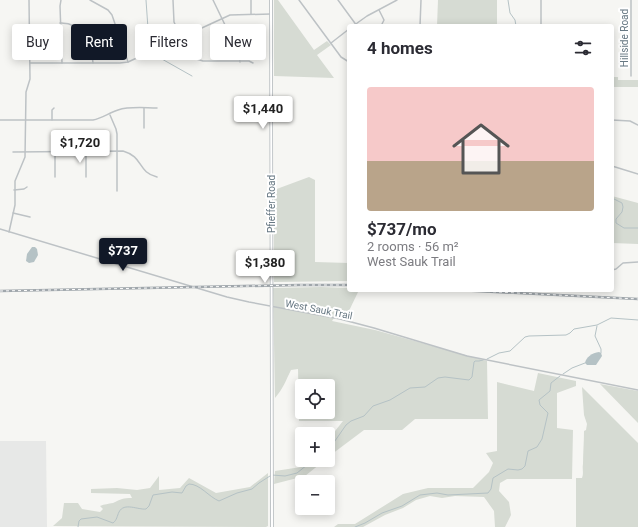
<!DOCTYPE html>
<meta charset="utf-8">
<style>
:root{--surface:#fff;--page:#f7f7f7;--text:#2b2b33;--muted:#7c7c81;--line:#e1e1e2;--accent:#111827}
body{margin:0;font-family:Roboto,sans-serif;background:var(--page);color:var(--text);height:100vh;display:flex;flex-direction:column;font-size:15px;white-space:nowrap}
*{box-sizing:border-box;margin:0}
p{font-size:13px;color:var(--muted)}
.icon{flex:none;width:22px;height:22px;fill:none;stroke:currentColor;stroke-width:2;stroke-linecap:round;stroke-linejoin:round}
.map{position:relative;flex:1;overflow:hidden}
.panel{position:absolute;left:347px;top:24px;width:267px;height:268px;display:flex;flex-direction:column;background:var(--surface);border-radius:4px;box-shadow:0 2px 10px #0003}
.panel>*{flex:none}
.hud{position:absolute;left:12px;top:24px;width:275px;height:36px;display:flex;gap:8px}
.tools{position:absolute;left:295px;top:379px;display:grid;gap:8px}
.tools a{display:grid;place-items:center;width:40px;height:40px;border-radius:4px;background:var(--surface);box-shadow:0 2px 10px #0003;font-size:20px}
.price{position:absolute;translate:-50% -34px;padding:0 9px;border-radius:4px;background:#fff;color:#222;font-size:13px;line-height:26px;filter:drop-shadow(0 1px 2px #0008)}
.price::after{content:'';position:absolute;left:50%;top:24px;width:12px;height:9px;margin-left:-6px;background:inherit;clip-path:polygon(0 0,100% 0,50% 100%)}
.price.current{background:var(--accent);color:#fff}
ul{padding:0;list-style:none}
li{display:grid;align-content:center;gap:8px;height:212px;padding:0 20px}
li+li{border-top:1px solid var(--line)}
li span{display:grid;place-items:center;height:124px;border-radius:4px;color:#555}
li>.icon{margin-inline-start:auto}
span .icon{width:72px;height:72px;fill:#fffc;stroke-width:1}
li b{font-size:17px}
h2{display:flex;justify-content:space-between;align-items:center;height:48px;padding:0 20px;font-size:17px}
.tag{padding:0 14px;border-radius:4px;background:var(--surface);box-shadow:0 2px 10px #0003;font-size:14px;line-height:36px}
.tag.current{background:var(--accent);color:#fff}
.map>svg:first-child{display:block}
.built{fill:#e7e8e7}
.green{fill:#d6dbd3;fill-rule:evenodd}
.water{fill:#b5c2c5}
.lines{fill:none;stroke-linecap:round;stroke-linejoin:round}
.stream{stroke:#b5c2c5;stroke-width:1}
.secondary-casing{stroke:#b0b6ba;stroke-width:3.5}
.street{stroke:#bdc2c5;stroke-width:1.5}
.secondary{stroke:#fff;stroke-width:2}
.rail-casing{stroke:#9fa6ab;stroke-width:2.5}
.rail{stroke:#fff;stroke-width:1;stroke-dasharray:3;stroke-linecap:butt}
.labels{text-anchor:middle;stroke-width:4;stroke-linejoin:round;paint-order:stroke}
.street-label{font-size:10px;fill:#677883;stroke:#fff}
</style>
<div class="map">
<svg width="638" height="527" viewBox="0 0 638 527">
<rect width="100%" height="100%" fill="#f6f6f3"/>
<path class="built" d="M0 441H46L47 527H0Z"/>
<g class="green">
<path d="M274 0H278L314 50 327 41 331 45 317 55 334 78 274 76Z"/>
<path d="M438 0H497V26H437Z"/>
<path d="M612 77H618V80H638V87H612Z"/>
<path d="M309 177 315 180V262L349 263V281L274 282V190Z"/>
<path d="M612 196 638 203V244L612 243Z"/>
<path d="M321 287 349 288V290H359L347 315H336L332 321 375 330 487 361 488 419H415L402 430H364L328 457V440L343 421H299L298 369 291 370C286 380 283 389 275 398L273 288ZM302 386H328V412H302Z"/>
<path d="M538 373 576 381V386L557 393V428L573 430 572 479H507L500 483 499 491 509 502 511 515 505 527H495L494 511 484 497 455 496 442 498 430 496 416 500 403 508 385 515 363 527H334L338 524H355L403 494 428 488H473L489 472 493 463 486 453 497 451V382L534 391Z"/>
<path d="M600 384 638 391V423Z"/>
<path d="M582 387 638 443V527H576V478H582C584 473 582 469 583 464 583 453 584 442 584 431L586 430 587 424 584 415Z"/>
<path d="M308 460H325L305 476 274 484 275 471 301 467Z"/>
<path d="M268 473V526L266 527 53 526 62 518 64 503H78L82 509 100 512 103 509 100 506C105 504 108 504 113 503 121 499 123 498 132 498L130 494 91 493V489L117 488 137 490 150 488 159 476V490L180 488 189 478 216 493 250 487Z"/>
</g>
<g class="water">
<path d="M32 247H35L37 249 38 255 34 262 29 263 26 261 27 254Z"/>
<path d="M599 352 601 353 602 356 596 365H587L585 363C586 357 592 353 599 352Z"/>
</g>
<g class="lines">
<g class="stream">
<path d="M146 0 149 43 150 48"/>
<path d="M508 0 510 13 515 20 516 26"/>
<path d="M153 54 192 76"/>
<path d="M612 198 622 203 623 207 622 212 616 219V223L624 228H638"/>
<path d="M597 326 595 336 601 349V353"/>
<path d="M487 359 499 353 510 351 525 337 529 336 566 335 570 333 574 329 597 325 611 318 638 320"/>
<path d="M563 374 572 368 585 363"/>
<path d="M328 451 346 425 351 421 364 416 373 406 390 400 410 388 425 387 438 378 445 377 469 380 472 377 474 362 475 361H479L483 360"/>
<path d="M272 475 285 476 297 473 307 465 318 460"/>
<path d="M78 527 79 521 81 519 97 517 113 523C117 520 117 516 119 512 124 502 138 510 146 509L149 506 153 495 172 492 182 493 186 486 189 484C200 484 209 497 219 501L237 493 252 489 259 483 270 476"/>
<path d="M355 527 365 523 382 513 402 506 420 495 437 493 448 495 488 493 491 489 493 478 508 469 518 470 522 469 525 466 528 451 537 447 542 439 548 413 540 405 539 400 550 391 551 383 560 376"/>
</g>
<defs>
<path id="secondary" d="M271 0 272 527"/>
</defs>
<use href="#secondary" class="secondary-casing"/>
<g class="street">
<path d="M61 0 60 6 62 63"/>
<path d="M90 0 108 10 112 15 128 62"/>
<path d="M173 0 174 22 189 54 193 58 203 61H249L253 63"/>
<path d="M213 0 239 54 240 62"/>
<path d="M251 0V14"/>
<path d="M299 0 341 57 349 62"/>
<path d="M338 0 357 26"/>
<path d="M541 0V26"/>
<path d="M379 10 384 20 381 26"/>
<path d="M60 23C82 22 92 44 93 63"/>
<path d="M353 26 367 16 397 0"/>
<path d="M420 26 421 0"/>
<path d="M233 42 242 38H253"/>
<path d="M331 43 349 29"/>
<path d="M30 63H120L128 62 230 15 271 14"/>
<path d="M631 76V0"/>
<path d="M144 108V128"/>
<path d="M110 115 116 129 117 134V191"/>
<path d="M0 120H93C102 118 109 113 118 110 130 106 145 108 157 108"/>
<path d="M52 120V110L54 108"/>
<path d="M612 120 630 121 638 125"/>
<path d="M55 151V177"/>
<path d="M13 152 123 151C144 157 137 172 157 177"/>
<path d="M86 152V177"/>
<path d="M612 166 638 174"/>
<path d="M14 190 24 189 27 187"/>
<path d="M13 213 30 217"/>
<path d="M0 229 227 297 249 302 340 319 374 328 467 356 638 390"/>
<path d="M9 232 15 205V181L25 157 26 92 30 79 29 0"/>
<path d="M612 270 616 269 623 263 638 262"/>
</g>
<use href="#secondary" class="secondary"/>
<defs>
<g id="rail">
<path d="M457 290 638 299"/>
<path d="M0 291 299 285H349"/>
</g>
</defs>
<use href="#rail" class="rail-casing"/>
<use href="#rail" class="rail"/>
</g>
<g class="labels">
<g class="street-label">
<text transform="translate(624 38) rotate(-90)" y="4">Hillside Road</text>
<text transform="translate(271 204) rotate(-90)" y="4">Pfieffer Road</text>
<text transform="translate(319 309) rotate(11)" y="4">West Sauk Trail</text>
</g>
</g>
</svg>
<div class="tools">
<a><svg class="icon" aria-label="locate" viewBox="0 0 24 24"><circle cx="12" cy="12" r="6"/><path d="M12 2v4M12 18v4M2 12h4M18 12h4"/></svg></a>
<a>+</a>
<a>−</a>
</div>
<b class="price" style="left:263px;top:130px">$1,440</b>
<b class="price" style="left:80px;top:164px">$1,720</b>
<b class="price current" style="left:123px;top:272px">$737</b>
<b class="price" style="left:265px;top:284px">$1,380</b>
<div class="hud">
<a class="tag">Buy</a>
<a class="tag current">Rent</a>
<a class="tag">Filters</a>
<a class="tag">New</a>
</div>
<section class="panel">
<h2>4 homes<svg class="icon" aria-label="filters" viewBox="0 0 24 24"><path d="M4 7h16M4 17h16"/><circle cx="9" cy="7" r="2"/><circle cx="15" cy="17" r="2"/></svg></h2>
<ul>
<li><span style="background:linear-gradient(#f6c9c9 60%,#b9a48a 0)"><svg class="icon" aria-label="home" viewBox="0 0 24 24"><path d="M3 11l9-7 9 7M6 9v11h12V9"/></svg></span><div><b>$737/mo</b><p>2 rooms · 56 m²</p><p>West Sauk Trail</p></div></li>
</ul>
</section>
</div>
